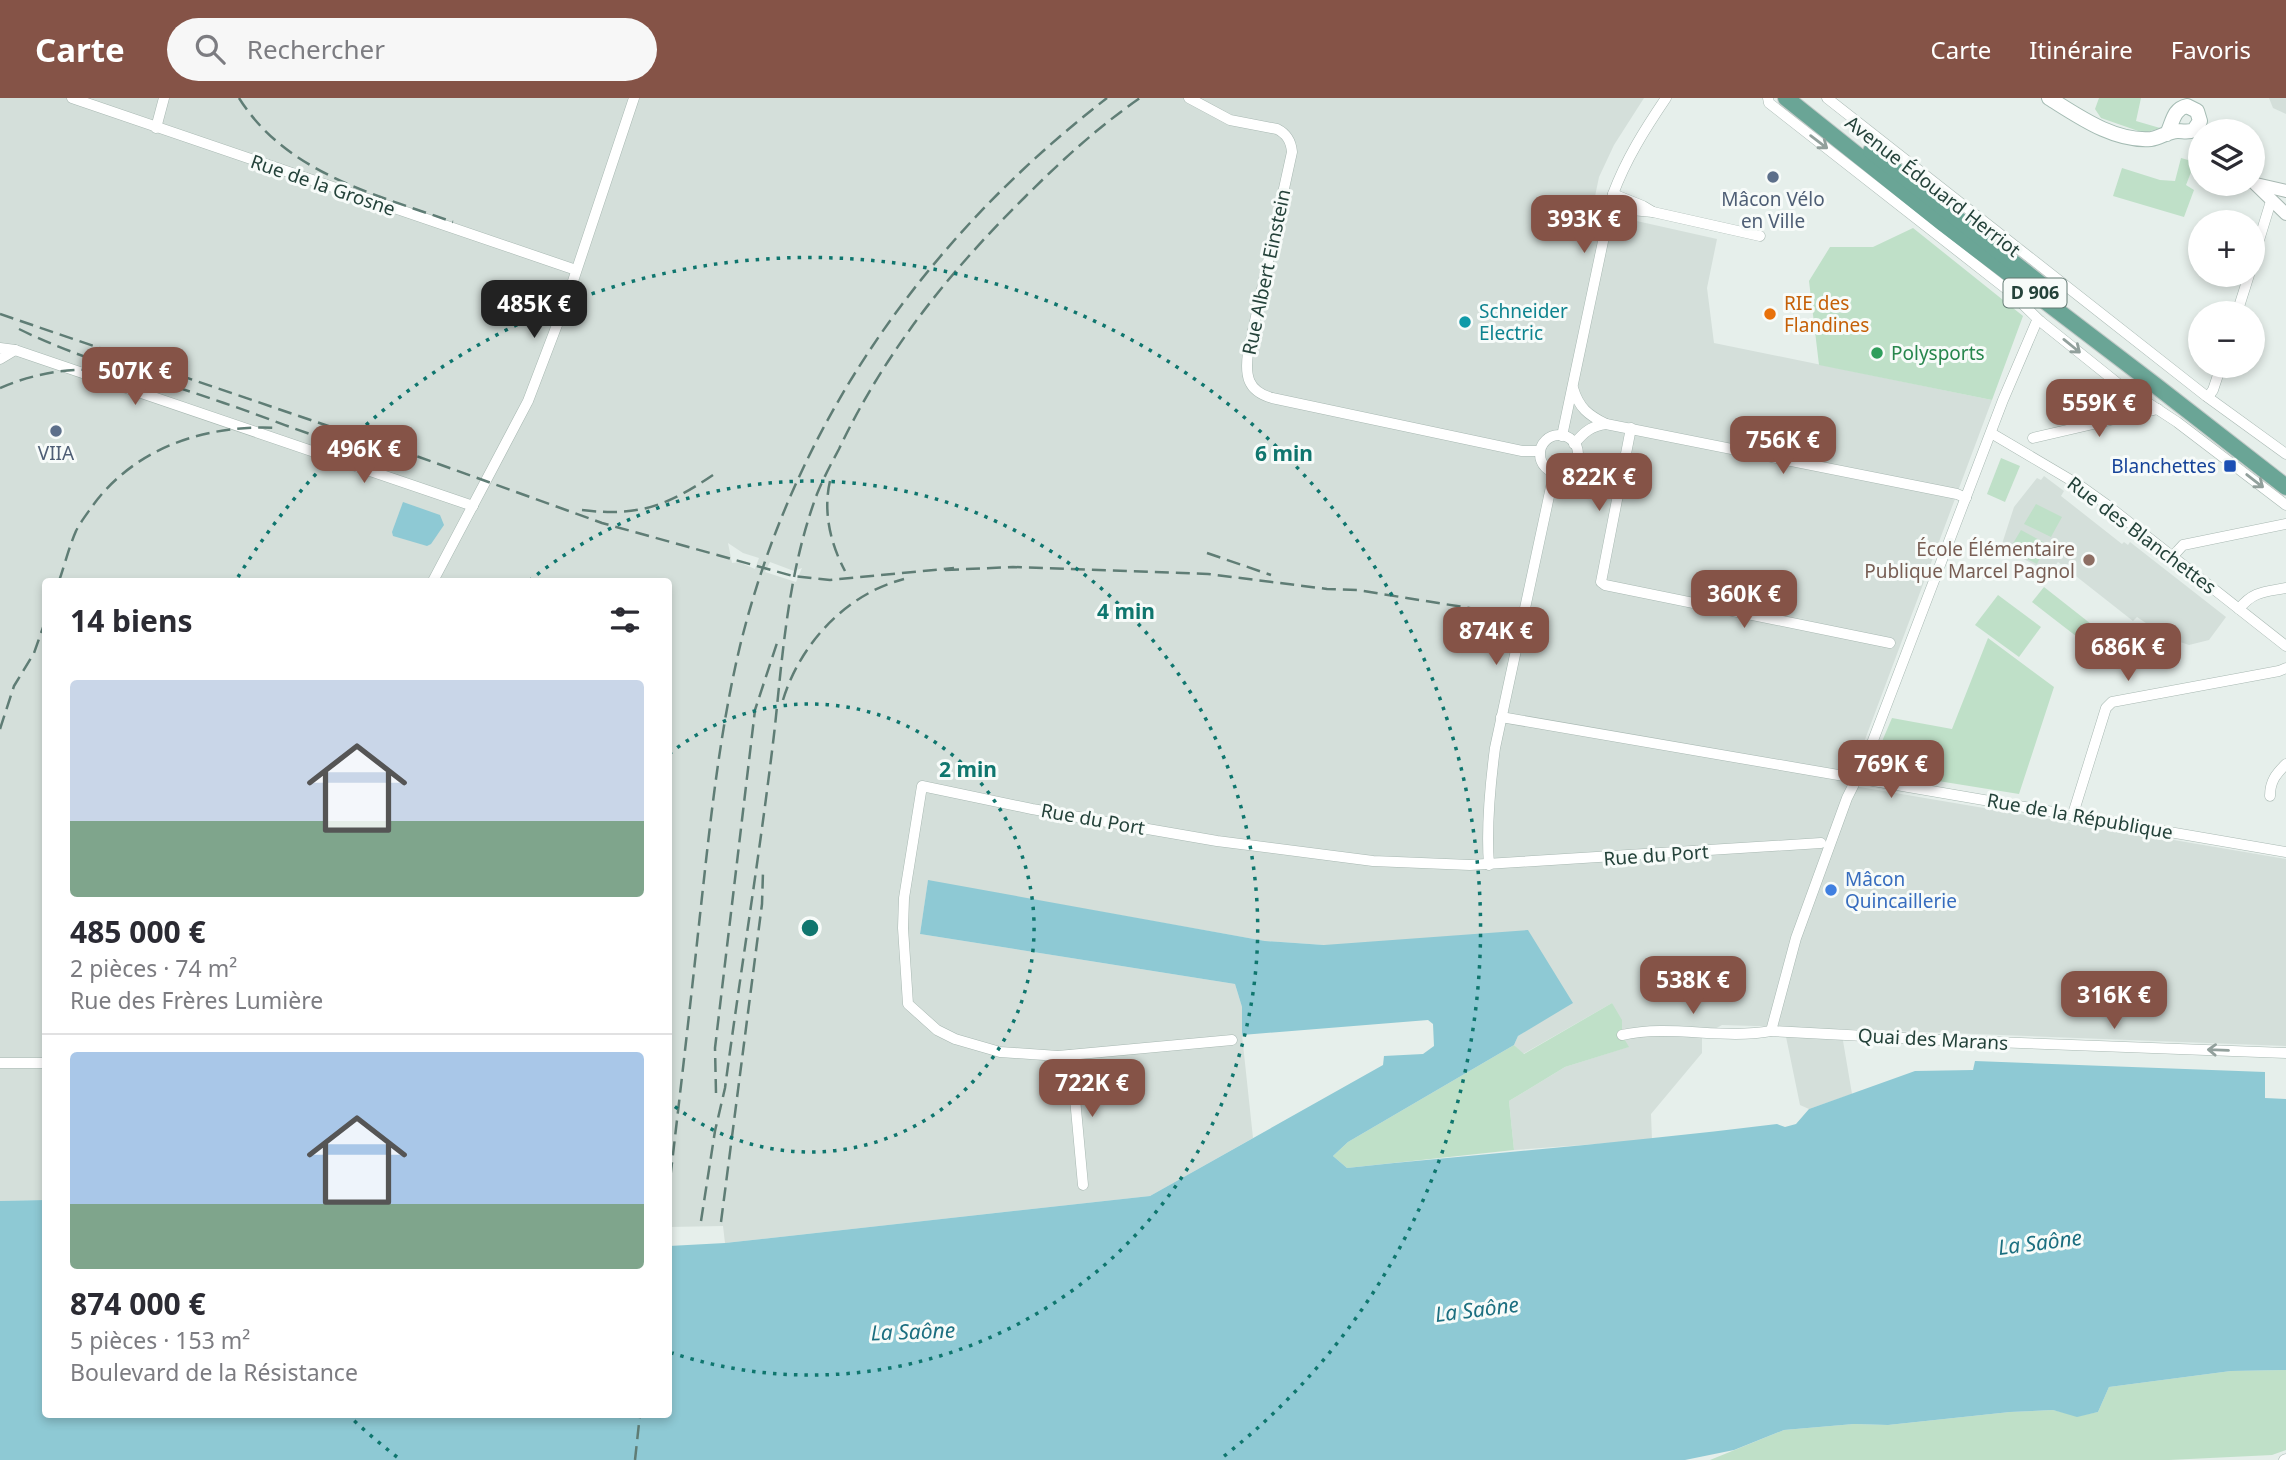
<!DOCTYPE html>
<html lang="fr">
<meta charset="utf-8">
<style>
:root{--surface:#fff;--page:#f7f7f7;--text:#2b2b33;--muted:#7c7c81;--line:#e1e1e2;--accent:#855347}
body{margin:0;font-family:"Noto Sans",sans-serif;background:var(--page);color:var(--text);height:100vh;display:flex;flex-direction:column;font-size:26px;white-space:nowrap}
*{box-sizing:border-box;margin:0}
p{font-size:23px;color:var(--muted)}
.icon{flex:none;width:38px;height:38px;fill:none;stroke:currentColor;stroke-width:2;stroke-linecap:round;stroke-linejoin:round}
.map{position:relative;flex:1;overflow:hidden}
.drawer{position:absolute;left:42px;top:480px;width:630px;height:840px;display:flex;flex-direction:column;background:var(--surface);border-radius:7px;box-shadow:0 4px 10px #0003}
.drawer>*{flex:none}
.controls{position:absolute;left:2188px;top:21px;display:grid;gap:14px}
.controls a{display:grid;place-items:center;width:77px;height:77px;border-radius:50%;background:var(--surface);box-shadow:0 4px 10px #0003;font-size:35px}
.price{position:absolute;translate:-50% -60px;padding:0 16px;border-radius:14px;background:var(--accent);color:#fff;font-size:23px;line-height:46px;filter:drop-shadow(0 2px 4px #0008)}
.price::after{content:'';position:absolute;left:50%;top:42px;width:21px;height:16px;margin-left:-10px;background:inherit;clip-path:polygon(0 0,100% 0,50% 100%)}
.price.selected{background:#222;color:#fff}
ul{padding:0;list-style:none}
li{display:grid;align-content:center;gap:14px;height:371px;padding:0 28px}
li+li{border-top:2px solid var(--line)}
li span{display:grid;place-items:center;height:217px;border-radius:7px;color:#555}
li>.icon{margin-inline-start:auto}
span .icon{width:126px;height:126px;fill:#fffc;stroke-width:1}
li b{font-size:30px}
h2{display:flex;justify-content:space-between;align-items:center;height:84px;padding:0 28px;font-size:30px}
header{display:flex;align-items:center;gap:42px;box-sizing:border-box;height:98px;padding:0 35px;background:var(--accent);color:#fff}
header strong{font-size:33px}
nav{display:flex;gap:38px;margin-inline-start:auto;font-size:24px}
.search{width:490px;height:63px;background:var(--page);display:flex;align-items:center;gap:18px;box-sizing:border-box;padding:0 24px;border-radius:38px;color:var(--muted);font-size:26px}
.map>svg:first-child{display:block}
.built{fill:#d4dfda;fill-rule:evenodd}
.green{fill:#bfe0c8}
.water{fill:#8ec9d4}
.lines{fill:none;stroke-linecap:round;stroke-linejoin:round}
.minor-casing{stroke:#a8b8b2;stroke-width:11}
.tertiary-casing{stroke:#a8b8b2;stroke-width:14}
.secondary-casing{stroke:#a4bbb3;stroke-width:16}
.primary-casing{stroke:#c2cac8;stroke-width:18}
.minor{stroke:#fff;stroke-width:10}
.tertiary{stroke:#fff;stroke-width:12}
.secondary{stroke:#fff;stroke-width:14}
.primary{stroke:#6aa596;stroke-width:16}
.rail{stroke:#5f7d75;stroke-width:2.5;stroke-dasharray:14 7;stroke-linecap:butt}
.oneway{stroke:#92a09c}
.ring{fill:none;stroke:#0f766e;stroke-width:3.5;stroke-dasharray:3.5 7}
.service-dot{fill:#5c6f8a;stroke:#f7fbf9;stroke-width:2.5}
.food-dot{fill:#e8710a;stroke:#f7fbf9;stroke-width:2.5}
.culture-dot{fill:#0f9aa8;stroke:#f7fbf9;stroke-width:2.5}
.leisure-dot{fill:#2e9e5b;stroke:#f7fbf9;stroke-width:2.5}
.transit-dot{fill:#1a4fb4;stroke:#f7fbf9;stroke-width:2.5}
.education-dot{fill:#8d6e63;stroke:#f7fbf9;stroke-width:2.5}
.shop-dot{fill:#3f7fe0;stroke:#f7fbf9;stroke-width:2.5}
.labels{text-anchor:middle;stroke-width:6;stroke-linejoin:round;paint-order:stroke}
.shield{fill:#f7fbf9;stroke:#637a73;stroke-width:2}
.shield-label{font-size:18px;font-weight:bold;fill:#24423a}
.street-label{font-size:19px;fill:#24423a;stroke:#f7fbf9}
.service-label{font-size:19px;fill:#4e5e75;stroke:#f7fbf9}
.food-label{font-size:19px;fill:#c56008;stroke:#f7fbf9;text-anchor:start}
.culture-label{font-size:19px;fill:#0d838f;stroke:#f7fbf9;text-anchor:start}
.leisure-label{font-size:19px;fill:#27864d;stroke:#f7fbf9;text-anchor:start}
.transit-label{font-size:19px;fill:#164399;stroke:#f7fbf9;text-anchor:end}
.education-label{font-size:19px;fill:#785e54;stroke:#f7fbf9;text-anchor:end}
.shop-label{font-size:19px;fill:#366cbe;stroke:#f7fbf9;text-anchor:start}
.water-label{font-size:21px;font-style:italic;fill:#1c6f80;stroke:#f7fbf9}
.centre{fill:#0f766e;stroke:#f7fbf9;stroke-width:3.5}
.ring-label{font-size:21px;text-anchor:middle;font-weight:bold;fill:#0f766e;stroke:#f7fbf9;stroke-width:6;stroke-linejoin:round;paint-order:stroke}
</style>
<header>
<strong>Carte</strong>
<div class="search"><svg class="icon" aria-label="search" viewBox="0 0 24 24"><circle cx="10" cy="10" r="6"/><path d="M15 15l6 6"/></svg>Rechercher</div>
<nav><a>Carte</a><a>Itinéraire</a><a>Favoris</a></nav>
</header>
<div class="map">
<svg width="2286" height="1362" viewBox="0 0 2286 1362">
<rect width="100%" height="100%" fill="#e6efeb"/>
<g class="built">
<path d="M0 0H1644L1614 47 1599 79 1592 113 1717 141 1707 190 1714 245 1992 302 1848 687 2286 761V948L1841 931 1852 996 1809 1011 1800 1007 1784 929 1722 927 1702 938V955L1651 1016 1652 1042 1514 1052 1509 1003 1565 969 1628 949 1622 937 1612 905 1523 956 1514 947 1518 938 1572 904 1324 847 1265 843 928 783 920 836 1235 886 1242 909V937L1253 1040 1150 1098 725 1145 723 1128 669 1129 668 483H46L45 1102 0 1103ZM728 445 743 455 759 460 755 471 739 464 732 465ZM770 464 794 473 802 470 796 484 765 474Z"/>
<path d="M2269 0H2286V16L2273 10Z"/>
<path d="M2044 378 2064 393 2061 398 2122 446 2124 444 2128 447 2130 444 2226 519 2209 542 2189 547 2168 540 2137 519 2133 523 2058 464 2050 475 2001 449 2014 409 2037 380 2041 382Z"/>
</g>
<g class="green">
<path d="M2099 0H2141L2136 23 2160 30 2144 35 2101 20 2095 11Z"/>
<path d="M2181 60 2195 64 2186 87 2194 92 2184 119 2113 98 2122 70 2160 82 2175 83Z"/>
<path d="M1913 130 2023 218 1992 302 1819 267 1809 183 1830 149H1873Z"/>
<path d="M2001 360 2020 368 2005 404 1987 396Z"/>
<path d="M2036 406 2062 419 2051 439 2024 426Z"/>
<path d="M2021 432 2047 446 2037 466 2009 452Z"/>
<path d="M2044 489 2105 537 2094 552 2032 504Z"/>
<path d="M1998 497 2041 529 2019 559 1975 527Z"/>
<path d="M1988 540 2054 589 2019 696 1876 673 1874 662 1892 620 1952 631Z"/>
<path d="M1612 905 1622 922V937L1629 949 1565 969 1509 1003 1514 1052 1347 1070 1333 1058 1348 1044 1514 947 1524 956Z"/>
<path d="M2286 1272V1352L2272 1357 2169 1362H1710L1784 1332 1854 1326 1888 1327 2010 1314 2053 1312 2078 1318 2098 1314 2109 1289 2231 1273Z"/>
</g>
<g class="water">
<path d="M403 404 440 417 444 427 431 446 427 448 393 438 392 434Z"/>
<path d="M928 782 1265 843 1324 847 1528 832 1573 905 1518 938 1514 947 1348 1044 1333 1058 1347 1070C1491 1055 1634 1044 1777 1026L1785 1029 1796 1026 1809 1011 1915 973 1973 972 1975 963 2265 974V1000L2286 1001V1272L2231 1273 2109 1289 2098 1314 2077 1319 2053 1312 2010 1314 1888 1327 1854 1326 1784 1332 1734 1352 1685 1362H0V1103L45 1102 46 1316H668L669 1148 725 1145 1150 1098 1383 967 1384 958 1423 956 1434 948 1433 926 1428 922 1242 937V909L1235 886 920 836Z"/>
</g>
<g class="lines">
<defs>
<g id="minor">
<path d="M72 0 576 172"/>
<path d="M1189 0 1230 22 1277 31C1287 36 1291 43 1292 54L1248 255C1245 277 1247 293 1272 300L1522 353H1540"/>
<path d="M1768 0 1769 5 2009 193 2040 223 2116 284 2177 324 2286 407"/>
<path d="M1827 0 2206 298 2286 356"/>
<path d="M156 30 164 0"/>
<path d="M1610 110 1653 114 1643 108 1613 96"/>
<path d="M1653 114 1760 138"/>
<path d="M2252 165 2271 103"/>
<path d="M2237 215 2249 177"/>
<path d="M0 250 15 252 0 261"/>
<path d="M15 252 473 408"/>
<path d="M1573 290C1579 310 1588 317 1606 326"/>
<path d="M2208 299 2213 292 2221 268"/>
<path d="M1631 330 1601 484 1605 487 1890 545"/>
<path d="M1991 335 2079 387 2107 407 2286 548"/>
<circle cx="1559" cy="356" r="19"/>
<path d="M1562 338 1613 96C1626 61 1645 31 1666 0"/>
<path d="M2033 340 2158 311"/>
<path d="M1574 346C1584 334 1591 328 1606 326L1957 396 1966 400"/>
<path d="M2173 458 2183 447 2286 426"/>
<path d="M433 483 528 303 568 198 634 0"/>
<path d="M2239 511C2253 493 2265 494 2286 490"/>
<path d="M1501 619 2286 754"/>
<path d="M2270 698C2270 683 2276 676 2286 666"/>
<path d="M2073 716 2106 610 2112 604 2279 573 2286 570"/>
<path d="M1489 767C1486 728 1490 688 1495 650L1554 375"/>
<path d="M1771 933 1796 840 1847 700 1864 666 2003 302 2036 225 2040 223"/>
<path d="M1622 937C1671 926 1722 942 1771 933L1941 942 2286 955"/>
<path d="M1232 942 1058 958 1000 954 955 941 937 932 908 906 903 830 904 800 922 688 1032 711 1217 743 1373 763 1470 767 1821 745"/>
<path d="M1071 957 1083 1087"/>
<path d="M0 965H46"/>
<path d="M2284 1362 2286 1361"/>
</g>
<g id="tertiary">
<path d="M2252 83 2286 116"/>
<path d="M2256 86 2286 93"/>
</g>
<path id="secondary" d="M2049 0C2078 18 2114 44 2151 41 2160 40 2168 33 2178 33 2184 33 2187 35 2194 32L2200 23 2197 13 2187 8C2173 11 2173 24 2167 36"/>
<g id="primary">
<path d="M1786 0 1945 127 2155 287 2286 389"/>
<path d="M1871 53 2057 199"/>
</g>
</defs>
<use href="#minor" class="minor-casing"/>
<use href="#tertiary" class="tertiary-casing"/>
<use href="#secondary" class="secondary-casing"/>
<use href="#primary" class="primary-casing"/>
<use href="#minor" class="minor"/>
<use href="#tertiary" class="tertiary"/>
<use href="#secondary" class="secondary"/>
<use href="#primary" class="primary"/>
<g class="rail">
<path d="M239 0C286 75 374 96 453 124"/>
<path d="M0 216 419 359 602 425 793 478 830 482 954 470"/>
<path d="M19 231C84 263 156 281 224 305 283 325 342 352 403 360"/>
<path d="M0 290C35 275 71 269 108 273"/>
<path d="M830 383C823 413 830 445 845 473"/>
<path d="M582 412C638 419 667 408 713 377"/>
<path d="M1207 455 1271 477"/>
<path d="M945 472 1013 469 1208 476 1327 491 1357 492 1488 513"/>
<path d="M59 483C65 466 69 449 76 433 80 425 86 417 91 410 134 349 207 326 278 330"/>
<path d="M783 602C800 546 846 496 904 481"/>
<path d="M0 631 14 588 34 555 46 521"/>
<path d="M716 995 715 950 755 612 777 545"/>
<path d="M668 1099C679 1005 690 911 700 817 710 727 719 636 740 548 795 324 926 140 1107 0"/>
<path d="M701 1123 715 1033 725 990C741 870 761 749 775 628 783 550 789 471 817 396 823 381 831 366 839 351 885 254 949 174 1025 99 1061 63 1098 29 1140 0"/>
<path d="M721 1124 762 806 763 774"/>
<path d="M635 1362 640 1316"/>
</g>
</g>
<defs><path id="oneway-shaft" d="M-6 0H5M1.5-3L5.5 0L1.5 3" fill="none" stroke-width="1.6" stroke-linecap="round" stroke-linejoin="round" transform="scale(1.75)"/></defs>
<g class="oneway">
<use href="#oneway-shaft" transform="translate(1819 44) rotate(37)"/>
<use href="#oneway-shaft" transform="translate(2072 248) rotate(39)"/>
<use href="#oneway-shaft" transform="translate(2255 383) rotate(38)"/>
<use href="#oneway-shaft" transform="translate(2218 952) rotate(-178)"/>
</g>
<g class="ring">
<path d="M669 656A224 224 0 1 1 669 1004"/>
<path d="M529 483A447 447 0 1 1 672 1255"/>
<path d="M397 1359A671 671 0 0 1 348 1317M238 479A671 671 0 1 1 1223 1359"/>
</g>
<g class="service-dot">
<circle cx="1773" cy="79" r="7"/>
<circle cx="56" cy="333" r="7"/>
</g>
<circle class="food-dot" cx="1770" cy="216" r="7"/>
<circle class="culture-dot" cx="1465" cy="224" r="7"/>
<circle class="leisure-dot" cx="1877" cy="255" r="7"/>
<rect class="transit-dot" x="2223" y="361" width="14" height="14" rx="3.5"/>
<circle class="education-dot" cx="2089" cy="462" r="7"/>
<circle class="shop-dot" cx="1831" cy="792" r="7"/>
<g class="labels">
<rect class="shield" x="2003.5" y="180.5" width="63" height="29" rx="5"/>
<g class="shield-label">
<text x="2035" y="201">D 906</text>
</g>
<g class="street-label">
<text transform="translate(323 87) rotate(19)" y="7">Rue de la Grosne</text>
<text transform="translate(1933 88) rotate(38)" y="7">Avenue Édouard Herriot</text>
<text transform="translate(1266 174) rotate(-78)" y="7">Rue Albert Einstein</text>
<text transform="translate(2142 437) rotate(37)" y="7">Rue des Blanchettes</text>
<text transform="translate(2080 718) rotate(10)" y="7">Rue de la République</text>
<text transform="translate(1093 721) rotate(10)" y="7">Rue du Port</text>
<text transform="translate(1656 757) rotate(-4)" y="7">Rue du Port</text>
<text transform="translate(1933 941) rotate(3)" y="7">Quai des Marans</text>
</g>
<g class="service-label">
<text x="1773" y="108">Mâcon Vélo<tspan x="1773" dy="22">en Ville</tspan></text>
<text x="56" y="362">VIIA</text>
</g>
<g class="food-label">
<text x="1784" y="212">RIE des<tspan x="1784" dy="22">Flandines</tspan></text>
</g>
<g class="culture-label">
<text x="1479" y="220">Schneider<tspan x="1479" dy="22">Electric</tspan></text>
</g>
<g class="leisure-label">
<text x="1891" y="262">Polysports</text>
</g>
<g class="transit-label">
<text x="2216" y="375">Blanchettes</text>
</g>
<g class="education-label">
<text x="2075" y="458">École Élémentaire<tspan x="2075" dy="22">Publique Marcel Pagnol</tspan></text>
</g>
<g class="shop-label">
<text x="1845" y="788">Mâcon<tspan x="1845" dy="22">Quincaillerie</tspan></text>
</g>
<g class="water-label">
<text transform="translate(2040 1145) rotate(-7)" y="7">La Saône</text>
<text transform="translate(1477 1212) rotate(-7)" y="7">La Saône</text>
<text transform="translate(913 1234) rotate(-2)" y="7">La Saône</text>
</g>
</g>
<circle cx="810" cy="830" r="10" class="centre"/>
<g class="ring-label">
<text x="1284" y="363">6 min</text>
<text x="1126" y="521">4 min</text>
<text x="968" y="679">2 min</text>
</g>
</svg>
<div class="controls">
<a><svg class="icon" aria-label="layers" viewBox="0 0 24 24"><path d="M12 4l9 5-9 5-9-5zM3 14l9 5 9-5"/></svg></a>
<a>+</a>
<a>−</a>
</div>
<b class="price" style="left:1584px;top:157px">393K €</b>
<b class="price selected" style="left:534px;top:242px">485K €</b>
<b class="price" style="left:135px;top:309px">507K €</b>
<b class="price" style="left:2099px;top:341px">559K €</b>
<b class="price" style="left:1783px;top:378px">756K €</b>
<b class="price" style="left:364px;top:387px">496K €</b>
<b class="price" style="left:1599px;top:415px">822K €</b>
<b class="price" style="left:1744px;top:532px">360K €</b>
<b class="price" style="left:1496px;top:569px">874K €</b>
<b class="price" style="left:2128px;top:585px">686K €</b>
<b class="price" style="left:1891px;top:702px">769K €</b>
<b class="price" style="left:1693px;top:918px">538K €</b>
<b class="price" style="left:2114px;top:933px">316K €</b>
<b class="price" style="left:1092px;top:1021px">722K €</b>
<section class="drawer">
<h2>14 biens<svg class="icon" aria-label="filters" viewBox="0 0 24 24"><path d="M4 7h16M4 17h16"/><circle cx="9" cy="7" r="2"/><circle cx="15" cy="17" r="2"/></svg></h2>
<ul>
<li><span style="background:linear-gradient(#c9d6e8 65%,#7fa58c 0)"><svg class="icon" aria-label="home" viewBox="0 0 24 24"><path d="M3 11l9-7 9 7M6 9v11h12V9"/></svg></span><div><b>485 000 €</b><p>2 pièces · 74 m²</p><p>Rue des Frères Lumière</p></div></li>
<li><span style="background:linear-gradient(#a9c7e8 70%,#7fa58c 0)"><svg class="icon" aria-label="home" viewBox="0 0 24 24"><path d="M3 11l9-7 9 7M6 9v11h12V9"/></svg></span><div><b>874 000 €</b><p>5 pièces · 153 m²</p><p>Boulevard de la Résistance</p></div></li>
</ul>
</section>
</div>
